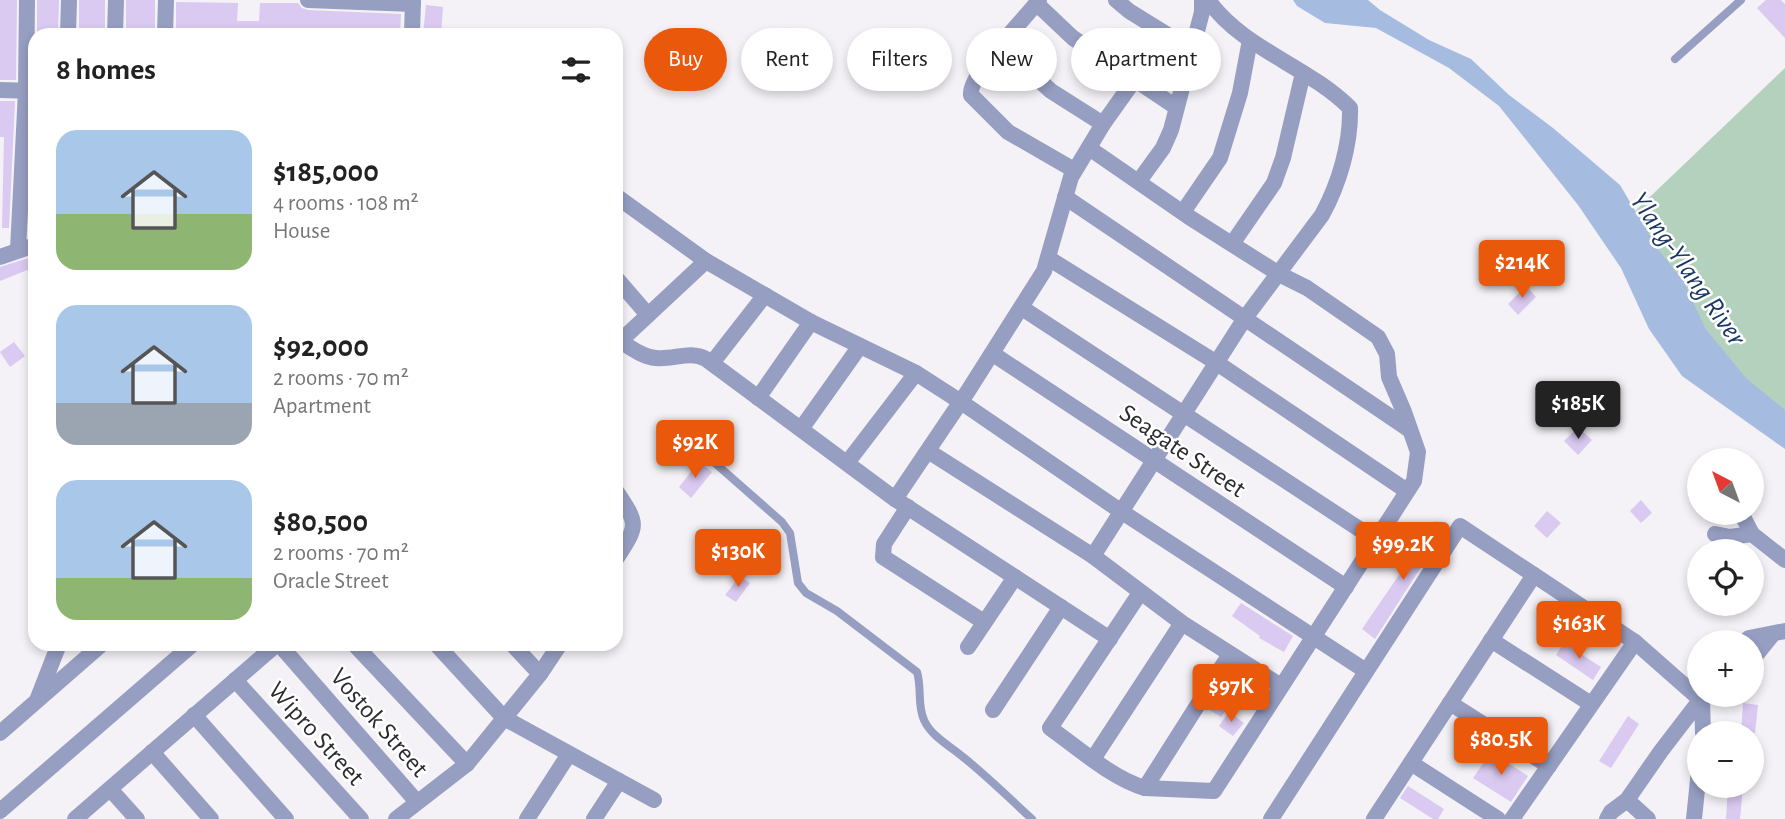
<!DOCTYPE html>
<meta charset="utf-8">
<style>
:root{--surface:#fff;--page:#f6f6f6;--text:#222;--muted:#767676;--accent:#ea580c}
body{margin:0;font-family:"Alegreya Sans",sans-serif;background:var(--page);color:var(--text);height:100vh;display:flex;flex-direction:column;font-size:26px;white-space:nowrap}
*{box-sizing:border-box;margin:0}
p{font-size:23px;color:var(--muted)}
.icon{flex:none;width:38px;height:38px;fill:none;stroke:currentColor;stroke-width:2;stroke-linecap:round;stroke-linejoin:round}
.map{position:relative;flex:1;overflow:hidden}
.sheet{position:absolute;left:28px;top:28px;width:595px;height:623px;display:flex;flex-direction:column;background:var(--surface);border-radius:21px;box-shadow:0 4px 10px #0003}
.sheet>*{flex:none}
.hud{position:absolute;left:644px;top:28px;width:665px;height:63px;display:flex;gap:14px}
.needle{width:46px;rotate:319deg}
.buttons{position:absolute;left:1687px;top:448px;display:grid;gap:14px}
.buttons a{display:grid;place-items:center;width:77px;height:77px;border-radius:50%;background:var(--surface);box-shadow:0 4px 10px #0003;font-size:35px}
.price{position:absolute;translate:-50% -60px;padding:0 16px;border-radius:7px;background:var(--accent);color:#fff;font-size:23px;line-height:46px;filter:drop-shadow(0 2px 4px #0008)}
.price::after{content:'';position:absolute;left:50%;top:42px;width:21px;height:16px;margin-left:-10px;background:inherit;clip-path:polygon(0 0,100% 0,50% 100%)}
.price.on{background:#222;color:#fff}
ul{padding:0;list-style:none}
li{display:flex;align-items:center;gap:21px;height:175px;padding:0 28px}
li span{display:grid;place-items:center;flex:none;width:196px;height:140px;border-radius:21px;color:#555}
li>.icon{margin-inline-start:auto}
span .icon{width:84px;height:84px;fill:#fffc;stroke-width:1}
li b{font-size:30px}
h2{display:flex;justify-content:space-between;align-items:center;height:84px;padding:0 28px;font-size:30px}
.chip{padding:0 24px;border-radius:32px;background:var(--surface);box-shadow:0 4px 10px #0003;font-size:24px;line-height:63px}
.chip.on{background:var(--accent);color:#fff}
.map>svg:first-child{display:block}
.green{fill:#b4d1bd}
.water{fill:#a6bbe0}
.building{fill:#dac9f0}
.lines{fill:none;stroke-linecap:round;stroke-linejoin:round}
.lane{stroke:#969ec2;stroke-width:8}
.street{stroke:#969ec2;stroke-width:16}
.labels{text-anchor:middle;stroke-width:5;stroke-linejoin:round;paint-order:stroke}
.street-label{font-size:26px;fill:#2b2a2c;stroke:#fff}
.water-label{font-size:28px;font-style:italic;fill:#1c3664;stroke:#fff}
</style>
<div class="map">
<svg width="1785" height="819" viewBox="0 0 1785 819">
<rect width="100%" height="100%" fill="#f4f2f7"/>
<path class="green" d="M1785 68V427L1611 234Z"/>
<path class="water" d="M1293 0H1368L1380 10 1429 40 1471 59 1509 95 1553 128 1620 185 1657 248 1684 282 1705 328 1746 378 1785 410V449L1682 376 1649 329 1621 268 1578 205 1499 106 1449 68 1376 28 1325 23 1297 6Z"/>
<g class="building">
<path d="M0 0H17L16 80H0Z"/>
<path d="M37 0H59L58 35H37Z"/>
<rect x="79" y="0" width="26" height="35"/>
<rect x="126" y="0" width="29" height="35"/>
<path d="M1766 0H1781L1785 4V38L1757 8Z"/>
<path d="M176 2 238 3 237 21H259L260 3H298L302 8 308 10 401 14 400 35H176Z"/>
<path d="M426 5 443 7 441 35H423Z"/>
<path d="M0 101H15L9 228H2L4 137H0Z"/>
<path d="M35 256V267L0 281V267Z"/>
<path d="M1526 286 1536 297 1518 315 1508 304Z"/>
<path d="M14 342 25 356 10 367 0 352Z"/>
<path d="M1578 427 1592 440 1578 455 1564 441Z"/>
<path d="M699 462 712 472 691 498 679 487Z"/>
<path d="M1641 500 1652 513 1641 523 1630 511Z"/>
<path d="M1547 511 1561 523 1547 538 1534 526Z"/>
<path d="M1436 521 1446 528 1375 639 1362 629Z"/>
<path d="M740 576 750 583 736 602 725 595Z"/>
<path d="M1241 603 1293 636 1284 652 1259 638 1260 636 1232 616Z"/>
<path d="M1564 643 1601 667 1593 680 1556 655Z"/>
<path d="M1232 673 1245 681 1221 717 1208 709Z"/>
<path d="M1743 703 1758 705 1755 733H1741Z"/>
<path d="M1229 712 1244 723 1233 736 1219 726Z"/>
<path d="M1628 716 1639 724 1611 768 1599 761Z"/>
<path d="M1491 752 1528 776 1511 802 1473 778Z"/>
<path d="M1408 786 1444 809 1438 819H1433L1400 798Z"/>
<path d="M1728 786H1743L1740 819H1726Z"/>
</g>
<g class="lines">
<g class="lane">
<path d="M1675 59 1741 0"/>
<path d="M683 435 782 522 790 533 798 583 806 593 837 611 917 672C922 688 917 705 924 720 931 736 950 746 963 757 987 776 1009 798 1032 819"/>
</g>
<g class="street">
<path d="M308 0 413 4"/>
<path d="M1039 0C1025 19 968 75 971 95L1008 132 1074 170"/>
<path d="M1116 0 1129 11 1192 50"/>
<path d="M1037 4 1073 38 1176 107"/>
<path d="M68 35 69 0"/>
<path d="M115 35 116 0"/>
<path d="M165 35 166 0"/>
<path d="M412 35 413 0"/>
<path d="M1001 46 1051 91 1103 124"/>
<path d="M0 90 35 91"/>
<path d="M1089 148 1189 217 1279 274 1307 288 1378 337 1387 354 1389 377 1404 412 1418 452 1414 481 1214 791 1145 788C1113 779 1078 748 1050 728L1140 593"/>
<path d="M1139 181 1163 148 1171 130 1202 12V0"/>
<path d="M616 196 706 261 811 322 916 373 961 402 1122 512 1366 671"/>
<path d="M1065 197 1410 430"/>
<path d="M1183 212 1220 158 1240 93 1250 40"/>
<path d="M1232 244 1274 183 1283 158 1303 73"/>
<path d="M18 250 26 91 27 0"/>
<path d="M0 257 35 245"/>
<path d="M1048 258 1217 363 1407 491"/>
<path d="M616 278 648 315"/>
<path d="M1022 308 1376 540"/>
<path d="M620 341C631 348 643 357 656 358 674 360 690 350 706 359L895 499 1110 639"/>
<path d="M616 345 706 261"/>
<path d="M993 354 1346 587"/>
<path d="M712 363 765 295"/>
<path d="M758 398 811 322"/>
<path d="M801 429 860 346"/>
<path d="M928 451 1093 556 1182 623 1281 686"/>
<path d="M847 463 916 373"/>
<path d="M616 491C639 525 638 525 616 559"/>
<path d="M895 499 968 391 1044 271 1071 177 1103 124 1135 79"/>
<path d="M908 507 884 544 883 557 984 622"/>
<path d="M1741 513 1752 534 1785 560"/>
<path d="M1715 534 1730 537 1752 534"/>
<path d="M1093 556 1245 318 1322 215C1339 184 1351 144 1350 108 1308 66 1243 49 1208 0"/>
<path d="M1491 640 1591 704"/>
<path d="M1744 642 1749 638 1785 631"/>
<path d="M279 644 417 802"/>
<path d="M354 644 467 764"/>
<path d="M436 644 504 718 654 800"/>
<path d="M512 644 540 674"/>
<path d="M968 647 1015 577"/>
<path d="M1752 660 1773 634"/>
<path d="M235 680 361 819"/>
<path d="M38 698 59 644"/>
<path d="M1702 701 1703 733"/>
<path d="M1450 703 1549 766"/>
<path d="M993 710 1061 607"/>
<path d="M194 715 286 819"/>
<path d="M0 733 102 644"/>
<path d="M152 752 211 819"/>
<path d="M1093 759 1182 623"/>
<path d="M1411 763 1498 819"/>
<path d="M1145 788 1230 654"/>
<path d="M110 789 137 819"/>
<path d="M1627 800 1648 819"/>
<path d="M0 811 193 644"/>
<path d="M75 819 277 644"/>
<path d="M396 819 467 764 540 674 560 644"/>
<path d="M527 819 569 754"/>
<path d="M594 819 619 781"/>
<path d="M1271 819 1460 526 1635 642 1702 701"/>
<path d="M1374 819 1534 575"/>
<path d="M1512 819 1635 642"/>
<path d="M1607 819 1611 812 1627 800 1661 751 1704 695"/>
<path d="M1694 819 1699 770"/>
</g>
</g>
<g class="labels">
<g class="street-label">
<text transform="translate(1183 450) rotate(34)" y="9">Seagate Street</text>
<text transform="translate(380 722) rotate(49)" y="9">Vostok Street</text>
<text transform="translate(317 733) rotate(48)" y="9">Wipro Street</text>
</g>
<g class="water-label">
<text transform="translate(1689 268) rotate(55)" y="10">Ylang-Ylang River</text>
</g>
</g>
</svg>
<div class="buttons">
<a><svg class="needle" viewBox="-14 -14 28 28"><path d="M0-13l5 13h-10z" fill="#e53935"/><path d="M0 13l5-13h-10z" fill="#767676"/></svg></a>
<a><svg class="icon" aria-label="locate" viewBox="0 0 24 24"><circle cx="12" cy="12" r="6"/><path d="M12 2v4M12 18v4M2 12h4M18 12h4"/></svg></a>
<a>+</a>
<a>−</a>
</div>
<b class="price" style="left:1522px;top:300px">$214K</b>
<b class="price on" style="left:1578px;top:441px">$185K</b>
<b class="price" style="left:695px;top:480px">$92K</b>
<b class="price" style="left:1403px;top:582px">$99.2K</b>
<b class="price" style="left:738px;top:589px">$130K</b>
<b class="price" style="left:1579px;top:661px">$163K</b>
<b class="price" style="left:1231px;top:724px">$97K</b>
<b class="price" style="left:1501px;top:777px">$80.5K</b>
<div class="hud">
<a class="chip on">Buy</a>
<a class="chip">Rent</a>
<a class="chip">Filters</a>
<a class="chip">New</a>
<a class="chip">Apartment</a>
</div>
<section class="sheet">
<h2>8 homes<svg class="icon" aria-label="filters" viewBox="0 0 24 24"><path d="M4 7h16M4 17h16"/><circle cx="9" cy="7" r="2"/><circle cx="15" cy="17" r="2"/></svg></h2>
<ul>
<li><span style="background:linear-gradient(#a9c7e8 60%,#8fb573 0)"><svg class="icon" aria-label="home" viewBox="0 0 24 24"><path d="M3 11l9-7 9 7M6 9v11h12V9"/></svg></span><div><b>$185,000</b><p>4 rooms · 108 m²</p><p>House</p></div></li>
<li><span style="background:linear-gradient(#a9c7e8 70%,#9aa5b1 0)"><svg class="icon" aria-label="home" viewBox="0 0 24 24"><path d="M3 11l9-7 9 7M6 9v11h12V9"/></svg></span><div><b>$92,000</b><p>2 rooms · 70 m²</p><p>Apartment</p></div></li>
<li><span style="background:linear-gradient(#a9c7e8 70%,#8fb573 0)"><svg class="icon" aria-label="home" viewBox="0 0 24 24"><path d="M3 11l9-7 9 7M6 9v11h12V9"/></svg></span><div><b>$80,500</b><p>2 rooms · 70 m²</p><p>Oracle Street</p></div></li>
</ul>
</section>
</div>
